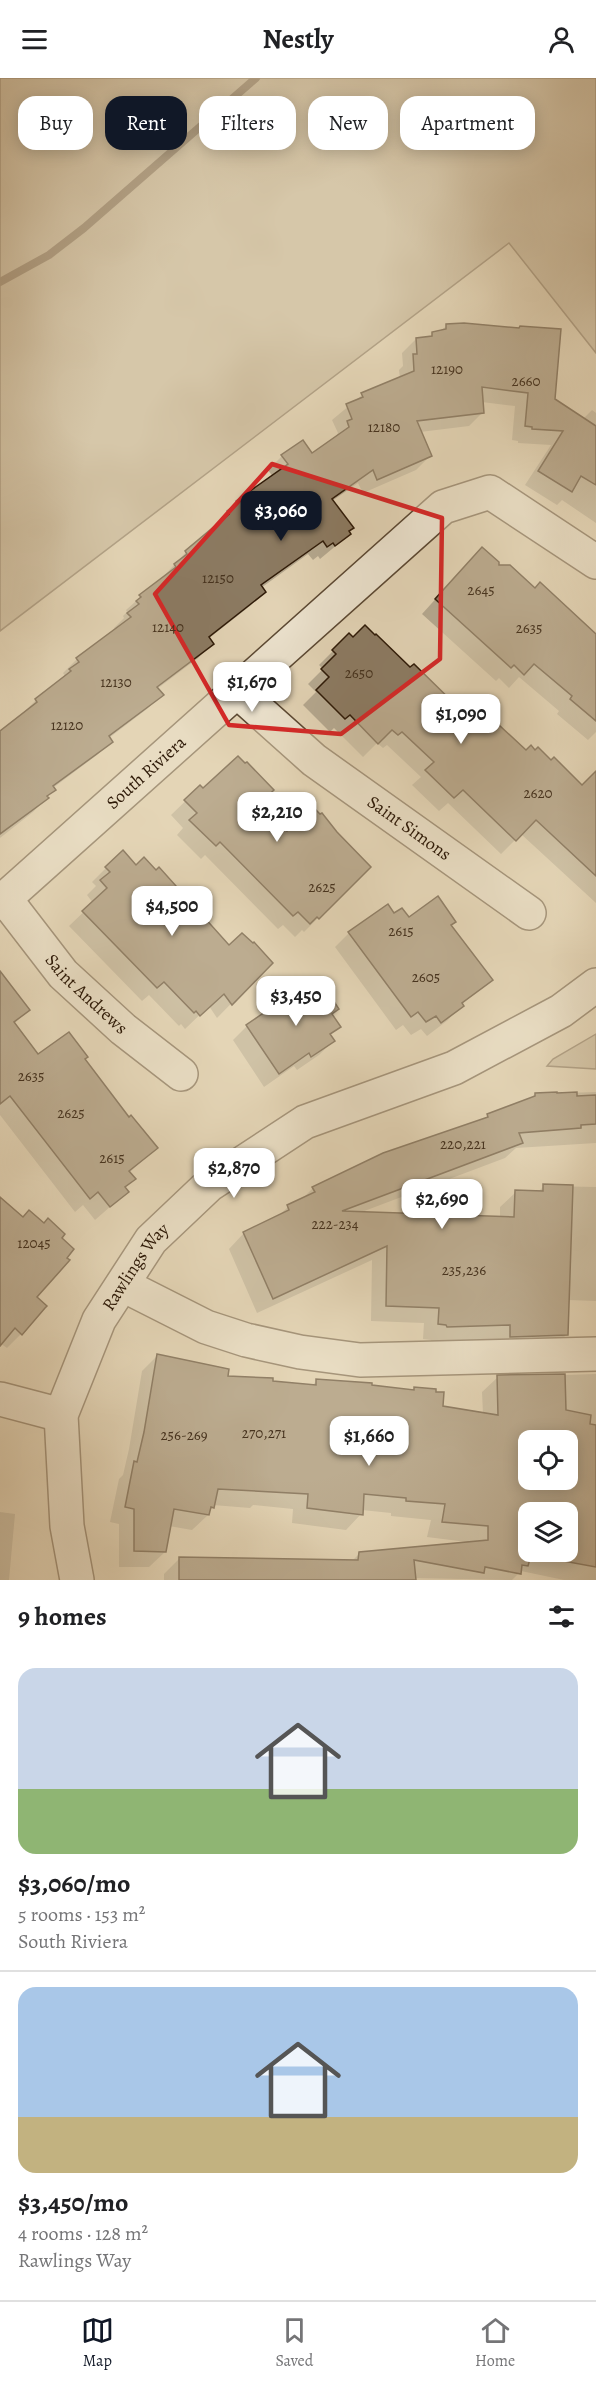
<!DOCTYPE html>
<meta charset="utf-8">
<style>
:root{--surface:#fff;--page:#f2f2f2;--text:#202124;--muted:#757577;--line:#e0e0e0;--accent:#111827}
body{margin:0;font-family:Alegreya,serif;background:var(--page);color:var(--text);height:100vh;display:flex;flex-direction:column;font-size:22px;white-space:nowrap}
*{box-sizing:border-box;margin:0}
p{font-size:20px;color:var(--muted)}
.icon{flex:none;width:33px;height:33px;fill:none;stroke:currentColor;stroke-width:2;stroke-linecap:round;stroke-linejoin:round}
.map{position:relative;height:1502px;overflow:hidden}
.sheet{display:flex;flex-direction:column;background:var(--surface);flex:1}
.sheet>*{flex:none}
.banner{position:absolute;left:18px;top:18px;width:561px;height:54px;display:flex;gap:12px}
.fabs{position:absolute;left:518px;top:1352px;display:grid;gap:12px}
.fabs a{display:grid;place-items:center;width:60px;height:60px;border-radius:12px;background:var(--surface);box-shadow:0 3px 15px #0003;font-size:30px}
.price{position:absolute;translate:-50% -51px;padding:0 14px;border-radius:12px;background:#fff;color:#222;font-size:20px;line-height:39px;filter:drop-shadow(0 2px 3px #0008)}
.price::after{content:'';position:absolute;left:50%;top:36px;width:18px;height:14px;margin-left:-9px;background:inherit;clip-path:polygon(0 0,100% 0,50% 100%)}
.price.current{background:var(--accent);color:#fff}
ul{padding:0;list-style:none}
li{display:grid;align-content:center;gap:12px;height:318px;padding:0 18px}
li+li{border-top:2px solid var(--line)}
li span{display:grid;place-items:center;height:186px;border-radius:18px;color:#555}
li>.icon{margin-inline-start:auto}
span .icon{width:108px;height:108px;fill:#fffc;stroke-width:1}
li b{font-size:26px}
h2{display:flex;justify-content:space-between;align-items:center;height:72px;padding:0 18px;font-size:26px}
.chip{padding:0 21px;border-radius:18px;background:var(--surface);box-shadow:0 3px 15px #0003;font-size:21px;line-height:54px}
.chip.current{background:var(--accent);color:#fff}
header{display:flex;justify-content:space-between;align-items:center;height:78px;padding:0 18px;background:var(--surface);font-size:27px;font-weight:700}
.dock{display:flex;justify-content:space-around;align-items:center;height:84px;border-top:2px solid var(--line);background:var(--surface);font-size:16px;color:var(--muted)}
.dock a{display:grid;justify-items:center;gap:3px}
.dock .current{color:var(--accent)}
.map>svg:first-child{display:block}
.green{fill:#c5b599;stroke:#796750;stroke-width:1.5}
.shadow{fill:#0003;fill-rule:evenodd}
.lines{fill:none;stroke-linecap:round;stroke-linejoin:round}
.stream{stroke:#76634d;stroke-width:8}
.building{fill:#8c7b63;stroke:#2d1907;stroke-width:1.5;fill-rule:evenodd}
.minor-casing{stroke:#5b4833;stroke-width:36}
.minor{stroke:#ede4d0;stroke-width:33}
.marked{fill:none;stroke:#d62828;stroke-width:4.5;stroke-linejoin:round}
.labels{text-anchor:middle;stroke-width:5;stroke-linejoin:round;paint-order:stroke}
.number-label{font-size:15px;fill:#45321e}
.street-label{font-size:18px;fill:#2d1907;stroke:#ede4d0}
</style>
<header><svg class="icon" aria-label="menu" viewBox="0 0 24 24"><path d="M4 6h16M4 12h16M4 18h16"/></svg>Nestly<svg class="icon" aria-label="person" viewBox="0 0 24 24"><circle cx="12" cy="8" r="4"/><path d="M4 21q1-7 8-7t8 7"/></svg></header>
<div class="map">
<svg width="596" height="1502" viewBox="0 0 596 1502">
<rect width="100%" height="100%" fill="#e4d5b7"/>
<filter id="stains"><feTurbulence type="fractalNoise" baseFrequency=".00333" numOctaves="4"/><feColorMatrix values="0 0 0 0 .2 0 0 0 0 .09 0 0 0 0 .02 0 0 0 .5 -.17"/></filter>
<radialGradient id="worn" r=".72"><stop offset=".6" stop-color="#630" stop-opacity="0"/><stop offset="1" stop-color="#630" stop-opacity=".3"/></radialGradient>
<g class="green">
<path d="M0 0H596V275L509 165 0 553Z"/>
<path d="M596 956V991L547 988 553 981Z"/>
</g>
<g class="shadow">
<path d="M447 248 583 341 592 332 596 335V445L562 422 557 427 525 407 551 367 518 365V363L512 362 515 328 482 324 483 334 469 348 420 354 430 378 416 392 363 415 358 405 332 423 350 456 320 481 318 478 313 482 308 476 261 510 264 514 250 528 208 561 212 566 198 580 157 611 162 617 147 631 109 660 111 663 97 677 53 710 54 712 33 734 0 760V657L23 638 22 636 36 622 65 598 63 595 77 581 116 552 114 550 124 540 123 538 127 534 126 532 161 501 186 474 215 450 214 448 237 424 273 399 268 392 282 378 312 377 334 361 338 355 332 342 362 317 400 301 399 292 403 288 402 275 416 261 428 260Z"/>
<path d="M468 485 498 489 535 512 596 559V654L588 662 557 636 559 633 519 599 509 610 499 600 496 603 422 536Z"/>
<path d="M349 557 410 592 466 639 582 709 596 704V825L521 756 501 776 448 725 439 733 412 707 421 699 387 667 383 670 377 665 363 679 334 650 330 654 303 627 316 614 308 606 323 591 319 587Z"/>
<path d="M200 709 203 712 258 726 287 756 335 755 369 789 304 854 302 852 295 859 283 847 278 851 205 777 201 781 177 757 183 750 171 737Z"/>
<path d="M136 789 229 869 271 885 217 940 209 928 185 951 181 946 179 948 149 917 142 923 69 848 93 825 87 817 96 808 92 804 106 790Z"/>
<path d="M394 837 408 841 450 848 491 902 461 927 448 942 427 958 421 951 411 957 403 947 396 952 335 869 349 855Z"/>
<path d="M0 895 28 932 14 946 38 978 83 982 129 1041 156 1070 129 1095 134 1101 124 1110 127 1114 95 1142 83 1127 75 1134 0 1037Z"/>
<path d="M310 905 339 949 329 958 333 963 319 977 297 992 294 988 264 1009 233 962 247 948Z"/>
<path d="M596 1014V1065L516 1070 505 1080 359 1135 500 1140V1129L516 1114 537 1115 544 1108 596 1109V1283V1223L568 1222 566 1257 551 1273 431 1264V1262L423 1261 424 1245 371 1243 372 1182 257 1235 229 1171 244 1155 277 1139 288 1129 301 1122 313 1110 483 1042 488 1038 530 1021 535 1016Z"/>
<path d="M0 1135 34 1219 21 1256 7 1270 0 1265Z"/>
<path d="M158 1277 226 1299 312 1308 317 1302 412 1313 415 1310 441 1330 483 1336 482 1314 498 1299 596 1296V1502H564L521 1493 512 1502 414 1500 415 1502H164V1496L180 1480 352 1483 359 1476 475 1465 427 1459 431 1442 391 1438V1435L362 1432 361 1436 346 1452 292 1445 293 1431 253 1427 250 1430 213 1427 208 1437 192 1452 169 1448 165 1474 149 1489H119V1446L110 1444 119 1401 123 1397 129 1371 142 1293ZM528 1362H567V1401H528ZM528 1434H567V1473H528Z"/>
<path d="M0 1434 15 1436 9 1502H0Z"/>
</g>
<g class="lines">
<path class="stream" d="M0 204 49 177 84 150 256 0"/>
</g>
<g class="building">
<path d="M464 245 519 250 520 248 561 251 555 321 596 348V407L581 398 572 414 538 393 563 353 532 351V349L525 348 528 315 482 309 484 335 417 343 432 378 377 402 373 392 332 421 354 450 349 453 351 456 335 468 333 465 327 469 323 463 261 507 266 514 209 559 214 566 157 609 164 617 109 658 113 664 53 708 56 712 47 718 49 720 0 756V653L37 624 35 621 71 593 69 591 79 584 76 580 131 539 127 535 139 526 136 523 141 519 139 517 176 489 174 486 187 476 185 473 229 436 227 433 238 425 236 423 288 386 281 377 303 362 312 375 349 349 347 343 352 341 346 326 363 319 361 315 414 293 413 276H417L416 260 432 258V254L446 251V246Z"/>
<path d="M482 469 499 484V487H510L535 510 540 504 596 556V643L570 621 572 618 534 586 524 597 514 587 511 590 435 521Z"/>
<path d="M365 547 375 557 376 556 410 589 414 586 466 637 474 629 483 637 486 635 526 672 531 667 535 672 538 669 551 682 554 679 582 707 596 693V798L536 742 516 763 463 712 454 720 425 692 434 684 402 654 398 657 392 652 378 666 350 637 345 641 316 612 329 599 321 591 336 576 332 572 349 555 353 559Z"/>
<path d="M238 678 245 685 247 684 274 712 260 725 287 753 314 730 320 736 322 735 337 754 371 789 319 841 317 839 310 846 298 834 293 838 220 764 216 768 189 742 197 735 184 722 200 707 203 710Z"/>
<path d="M123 772 136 787 144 779 156 792 159 789 229 867 242 855 253 865 254 864 273 885 232 927 224 916 200 938 196 933 194 935 164 904 157 910 82 833 107 810 100 802 110 794 105 789Z"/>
<path d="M438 818 456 844 451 847 493 902 462 925 464 928 441 945 436 938 426 944 418 934 411 939 348 854 388 826 394 835 402 830 409 839Z"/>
<path d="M0 893 30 932 14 944 38 976 69 954 88 979 85 981 129 1039 131 1037 158 1070 129 1093 136 1101 125 1109 129 1114 110 1129 98 1114 90 1121 10 1018 0 1026Z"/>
<path d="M310 903 317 913 324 908 339 931 332 936 341 949 330 956 335 963 311 979 309 975 279 996 246 947Z"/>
<path d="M557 1014V1015L577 1014V1018L596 1017V1046L581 1047V1050L519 1055 523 1065 342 1133 514 1139 515 1112 543 1113V1106L573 1107 568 1257 510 1259V1247L447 1249 446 1247 438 1246 439 1230 386 1228 387 1168 273 1221 243 1154 289 1132 287 1127 315 1114 312 1109 383 1075 488 1039 487 1036 535 1018V1015Z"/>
<path d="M0 1119 23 1139 29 1132 44 1145 48 1140 65 1156 62 1160 74 1171 67 1180 70 1182 37 1219 47 1228 45 1230 22 1257 15 1250 0 1268Z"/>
<path d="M157 1276 229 1291 228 1298 273 1300V1303L316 1307V1301L372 1305V1307L414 1312V1309L436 1311V1314H444L443 1328 498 1337 497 1297 565 1296 566 1332 591 1337 590 1346 596 1347V1489L531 1477 528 1488 522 1487 521 1496 485 1489 484 1495 414 1482 416 1502H179V1479L358 1482 359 1474 488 1462V1448L442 1444 445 1426 406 1423V1420L364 1416 363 1437 307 1430 308 1416 218 1411 214 1430 211 1429 209 1437 174 1431 166 1474 134 1473V1431L125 1429 134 1383 137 1384 144 1354ZM528 1362H567V1401H528ZM528 1434H567V1473H528Z"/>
</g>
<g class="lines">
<defs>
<g id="minor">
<path id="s1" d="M238 614 314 682 529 835"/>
<path id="s2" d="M6 822 63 896 123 951 181 996"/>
<path id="s3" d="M0 825 443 429 490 414 596 484"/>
<path d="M123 1207 206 1249 246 1262 300 1274 360 1282 596 1276"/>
<path d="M0 1321 61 1337"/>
<path id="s4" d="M77 1502 67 1448 61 1337 99 1242 151 1162 209 1107 305 1044 454 990 561 933 596 907"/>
</g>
</defs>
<use href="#minor" class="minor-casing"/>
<use href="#minor" class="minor"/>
</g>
<path d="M0 0H596V1502H0ZM272 386 442 440 440 581 341 656 229 647 155 516Z" fill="#e4d5b7" fill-opacity=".55" fill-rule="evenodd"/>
<path class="marked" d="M272 386 442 440 440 581 341 656 229 647 155 516Z"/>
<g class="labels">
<g class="number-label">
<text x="447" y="296">12190</text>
<text x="526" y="308">2660</text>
<text x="384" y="354">12180</text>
<text x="218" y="505">12150</text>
<text x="481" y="517">2645</text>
<text x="168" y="554">12140</text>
<text x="529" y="555">2635</text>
<text x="359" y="600">2650</text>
<text x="116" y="609">12130</text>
<text x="67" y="652">12120</text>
<text x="538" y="720">2620</text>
<text x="322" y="814">2625</text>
<text x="401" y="858">2615</text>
<text x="426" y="904">2605</text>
<text x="31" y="1003">2635</text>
<text x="71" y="1040">2625</text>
<text x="463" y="1071">220,221</text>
<text x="112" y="1085">2615</text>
<text x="335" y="1151">222-234</text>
<text x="34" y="1170">12045</text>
<text x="464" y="1197">235,236</text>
<text x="264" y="1360">270,271</text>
<text x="184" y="1362">256-269</text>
</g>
<g class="street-label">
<text dy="6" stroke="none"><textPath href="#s3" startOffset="196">South Riviera</textPath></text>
<text dy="6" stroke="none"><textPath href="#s1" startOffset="219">Saint Simons</textPath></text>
<text dy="6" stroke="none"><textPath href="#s2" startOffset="124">Saint Andrews</textPath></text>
<text dy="6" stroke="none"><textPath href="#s4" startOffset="333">Rawlings Way</textPath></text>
</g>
</g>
<rect width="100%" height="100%" filter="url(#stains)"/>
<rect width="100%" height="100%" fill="url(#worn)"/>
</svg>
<div class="fabs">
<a><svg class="icon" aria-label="locate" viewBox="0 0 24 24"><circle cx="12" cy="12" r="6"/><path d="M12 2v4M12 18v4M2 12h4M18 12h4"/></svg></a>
<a><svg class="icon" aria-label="layers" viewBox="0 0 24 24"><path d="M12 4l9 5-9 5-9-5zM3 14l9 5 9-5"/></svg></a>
</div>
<b class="price current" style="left:281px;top:464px">$3,060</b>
<b class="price" style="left:252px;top:635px">$1,670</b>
<b class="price" style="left:461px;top:667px">$1,090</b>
<b class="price" style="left:277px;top:765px">$2,210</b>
<b class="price" style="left:172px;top:859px">$4,500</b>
<b class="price" style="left:296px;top:949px">$3,450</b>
<b class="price" style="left:234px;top:1121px">$2,870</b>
<b class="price" style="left:442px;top:1152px">$2,690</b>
<b class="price" style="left:369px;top:1389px">$1,660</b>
<div class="banner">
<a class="chip">Buy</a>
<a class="chip current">Rent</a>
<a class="chip">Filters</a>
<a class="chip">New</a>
<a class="chip">Apartment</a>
</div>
</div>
<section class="sheet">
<h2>9 homes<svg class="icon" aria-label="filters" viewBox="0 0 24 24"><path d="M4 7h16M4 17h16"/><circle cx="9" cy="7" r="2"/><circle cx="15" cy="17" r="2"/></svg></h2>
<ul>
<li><span style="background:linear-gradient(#c9d6e8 65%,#8fb573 0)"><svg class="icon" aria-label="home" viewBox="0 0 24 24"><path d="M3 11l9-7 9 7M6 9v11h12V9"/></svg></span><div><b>$3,060/mo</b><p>5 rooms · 153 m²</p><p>South Riviera</p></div></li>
<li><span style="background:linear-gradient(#a9c7e8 70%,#c2b280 0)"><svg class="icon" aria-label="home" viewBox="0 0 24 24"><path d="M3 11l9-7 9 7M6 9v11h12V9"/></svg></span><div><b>$3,450/mo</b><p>4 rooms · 128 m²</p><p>Rawlings Way</p></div></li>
</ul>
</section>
<nav class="dock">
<a class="current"><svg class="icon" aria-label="map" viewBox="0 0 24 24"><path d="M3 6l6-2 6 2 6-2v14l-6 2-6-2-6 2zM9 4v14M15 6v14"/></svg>Map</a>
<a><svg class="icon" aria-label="saved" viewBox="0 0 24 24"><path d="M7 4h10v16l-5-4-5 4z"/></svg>Saved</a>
<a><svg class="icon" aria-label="home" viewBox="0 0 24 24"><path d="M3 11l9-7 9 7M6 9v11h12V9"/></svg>Home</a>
</nav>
